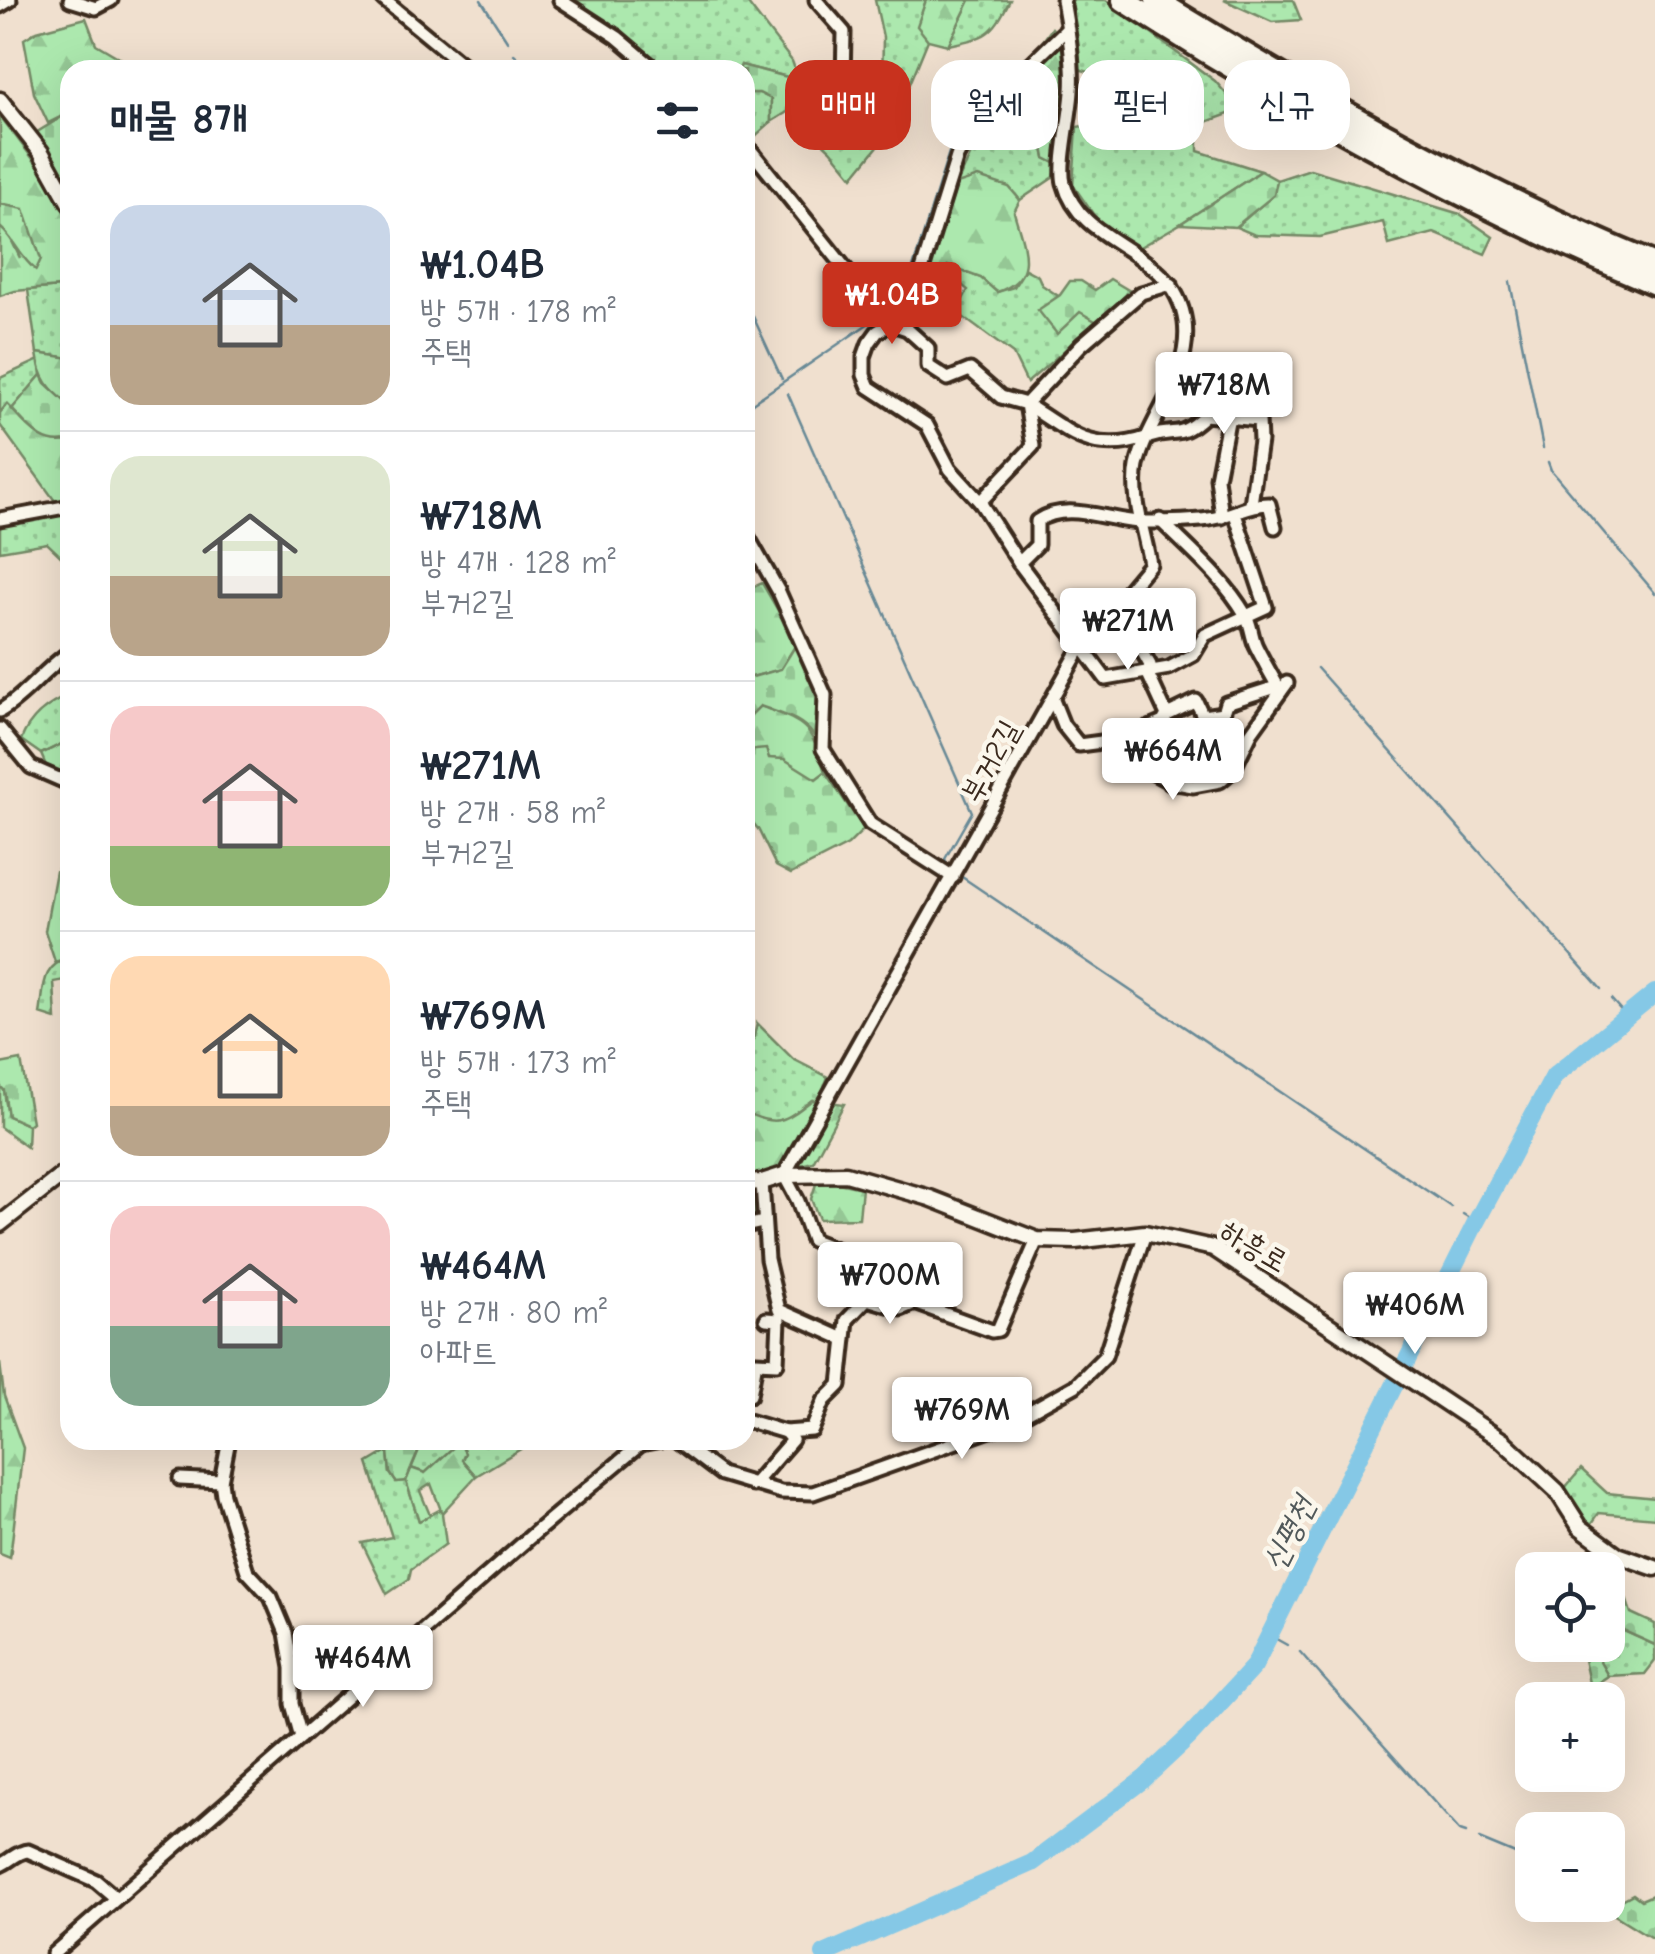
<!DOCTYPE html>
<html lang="ko">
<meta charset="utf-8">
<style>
:root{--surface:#fff;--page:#f6f6f7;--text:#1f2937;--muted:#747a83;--line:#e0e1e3;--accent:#c8321e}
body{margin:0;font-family:"Comic Neue","Poor Story",sans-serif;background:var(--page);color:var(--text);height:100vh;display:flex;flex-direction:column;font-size:38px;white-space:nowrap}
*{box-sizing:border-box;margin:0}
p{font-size:32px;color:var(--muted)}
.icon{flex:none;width:55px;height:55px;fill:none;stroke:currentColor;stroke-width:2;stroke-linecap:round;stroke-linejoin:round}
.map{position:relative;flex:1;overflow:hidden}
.sheet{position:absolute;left:60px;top:60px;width:695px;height:1390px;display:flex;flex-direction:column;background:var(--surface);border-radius:30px;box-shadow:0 10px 40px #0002}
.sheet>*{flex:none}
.hud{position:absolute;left:785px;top:60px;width:720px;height:90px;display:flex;gap:20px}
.tools{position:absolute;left:1515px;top:1552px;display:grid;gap:20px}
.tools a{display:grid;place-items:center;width:110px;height:110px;border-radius:20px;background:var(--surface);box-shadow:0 10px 40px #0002;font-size:50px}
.price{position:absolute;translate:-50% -85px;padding:0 22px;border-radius:10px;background:#fff;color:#222;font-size:32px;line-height:65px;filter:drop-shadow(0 2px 5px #0008)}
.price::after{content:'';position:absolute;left:50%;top:60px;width:30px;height:22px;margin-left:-15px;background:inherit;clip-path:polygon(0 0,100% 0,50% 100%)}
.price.selected{background:var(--accent);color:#fff}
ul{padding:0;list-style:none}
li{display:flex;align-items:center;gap:30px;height:250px;padding:0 50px}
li+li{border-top:2px solid var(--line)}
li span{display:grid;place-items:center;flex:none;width:280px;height:200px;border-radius:30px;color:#555}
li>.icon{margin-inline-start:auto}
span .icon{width:120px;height:120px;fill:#fffc;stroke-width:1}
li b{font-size:42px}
h2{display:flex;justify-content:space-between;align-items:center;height:120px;padding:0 50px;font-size:42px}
.pill{padding:0 35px;border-radius:30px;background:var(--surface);box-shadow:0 10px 40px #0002;font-size:35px;line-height:90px}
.pill.selected{background:var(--accent);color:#fff}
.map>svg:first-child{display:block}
.grass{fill:url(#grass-dots);stroke:#748966;stroke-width:2.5}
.forest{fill:url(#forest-firs);stroke:#748966;stroke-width:2.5}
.cemetery{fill:url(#cemetery-stones);stroke:#748966;stroke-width:2.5}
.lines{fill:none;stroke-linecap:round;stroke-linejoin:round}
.stream{stroke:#678996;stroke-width:2.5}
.river{stroke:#85c8e6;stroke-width:18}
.minor-casing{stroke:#3b2a1e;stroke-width:19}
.tertiary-casing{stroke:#3b2a1e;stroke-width:21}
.motorway-casing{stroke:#3b2a1e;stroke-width:28}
.minor{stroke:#fbf7ec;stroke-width:11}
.tertiary{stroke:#fbf7ec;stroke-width:14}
.motorway{stroke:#fbf7ec;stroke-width:20}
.labels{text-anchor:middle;stroke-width:9;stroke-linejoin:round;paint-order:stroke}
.street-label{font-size:30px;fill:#3b2a1e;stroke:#fbf7ec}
.water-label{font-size:32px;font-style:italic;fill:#51595a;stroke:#fbf7ec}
</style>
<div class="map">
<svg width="1655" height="1954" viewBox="0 0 1655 1954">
<defs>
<pattern id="grass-dots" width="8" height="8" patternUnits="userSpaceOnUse" patternTransform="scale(2.5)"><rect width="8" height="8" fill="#ace8ae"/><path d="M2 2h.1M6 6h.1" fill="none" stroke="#95c795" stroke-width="1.8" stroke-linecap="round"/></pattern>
<pattern id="forest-firs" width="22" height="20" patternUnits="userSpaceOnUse" patternTransform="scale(2.5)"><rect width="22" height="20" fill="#ace8ae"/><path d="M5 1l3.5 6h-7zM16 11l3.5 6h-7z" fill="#95c795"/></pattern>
<pattern id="cemetery-stones" width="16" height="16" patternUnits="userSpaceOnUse" patternTransform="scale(2.5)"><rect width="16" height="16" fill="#ace8ae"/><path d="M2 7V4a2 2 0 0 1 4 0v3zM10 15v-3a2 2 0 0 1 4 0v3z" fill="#95c795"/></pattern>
</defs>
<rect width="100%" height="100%" fill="#f0e0cf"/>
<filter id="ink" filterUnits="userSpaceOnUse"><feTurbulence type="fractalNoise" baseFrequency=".01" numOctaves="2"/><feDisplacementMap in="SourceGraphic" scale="20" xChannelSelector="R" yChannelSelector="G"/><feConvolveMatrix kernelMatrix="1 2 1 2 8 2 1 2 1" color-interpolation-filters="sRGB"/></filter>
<g filter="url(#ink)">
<g class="grass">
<path d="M567 0H745L792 61 799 80 741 65 739 70H664Z"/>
<path d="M875 0H926L918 26 928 40 900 108V119L853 177 831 150 789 111 796 89 882 85 883 37Z"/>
<path d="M970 0H1010C992 36 987 37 948 45Z"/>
<path d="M1070 0H1106L1215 81 1240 110 1198 125V151L1261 171 1180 224 1138 248 1100 224 1073 185 1077 127 1100 123 1104 77 1079 69Z"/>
<path d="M1224 0H1293L1301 20 1272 22Z"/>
<path d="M745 93H759L771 99V122L752 139 745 135Z"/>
<path d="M1037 116 1045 158 1057 164 1054 177 1020 200 1009 187 957 184 976 143 993 150 1001 136Z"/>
<path d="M1310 169 1460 214 1493 237 1485 254 1434 233 1389 245 1383 222 1320 237 1255 235 1236 227 1273 195 1277 180Z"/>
<path d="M947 265 981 278 997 292 1014 287 1025 269 1038 276 1042 285 1097 322 1027 383 1013 354 956 312 968 290 948 274Z"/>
<path d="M70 286V358L37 353 28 290Z"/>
<path d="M39 360 41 375 12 409 7 404 0 413V378Z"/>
<path d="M70 511V565L47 543 0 551V523Z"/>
<path d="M70 695V740L41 754 21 740C30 717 47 704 70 695Z"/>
<path d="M70 957V979L54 982 56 1019 40 1014C45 986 40 967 70 957Z"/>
<path d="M757 1023 793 1059 828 1077 819 1100H812L788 1118 766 1123 745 1112V1076Z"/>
<path d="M423 1440H521L524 1447 476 1476 462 1460 425 1473 411 1468Z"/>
<path d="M388 1451 390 1473 396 1482 406 1481 419 1521 439 1510 442 1513 446 1544 411 1569 409 1579 387 1594 362 1543 392 1537 368 1463Z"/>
<path d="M1581 1469 1607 1493 1655 1498V1518L1599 1513 1590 1526 1564 1489Z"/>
<path d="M1615 1627 1655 1645V1661L1645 1674 1608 1676 1600 1662V1647L1608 1645V1637Z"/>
</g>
<g class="forest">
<path d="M926 0H970L948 45 928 40 917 26Z"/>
<path d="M86 18 96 44 123 60V70H70V112L48 123 34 93 24 39 37 31Z"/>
<path d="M1052 28C1078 62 1062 124 1057 164L1045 158 1037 116 1048 88 1040 45Z"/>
<path d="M0 116 46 176 68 217 70 286 15 291 0 296V227L9 235 20 258 0 204Z"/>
<path d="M978 177 1009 187 1020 200 1014 212C1023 245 1040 278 997 292L981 278 948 266V274H928L957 184Z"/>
<path d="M37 353 70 358V406C50 391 40 377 37 353Z"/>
<path d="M7 404C25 423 41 448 70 440V499L55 501 0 425V413Z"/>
<path d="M762 583 797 643 781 669 745 679V591Z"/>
<path d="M759 705C808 726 808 720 825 772L816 779 757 752 745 751 749 717Z"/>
<path d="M70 740V778L47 768 41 754Z"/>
<path d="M70 855V957L55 962 45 931 56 871Z"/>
<path d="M0 1086 4 1090 8 1116 28 1125 27 1147 0 1127Z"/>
<path d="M812 1100 844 1104 813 1162 751 1177 745 1191 754 1197 755 1217 745 1219V1112C777 1128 785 1121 812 1100Z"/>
<path d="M838 1183 862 1188 859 1218 819 1219 811 1199 816 1184Z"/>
<path d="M0 1363 4 1396 23 1448 10 1558 0 1554Z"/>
<path d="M459 1442 465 1453 462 1460 476 1476 442 1513 431 1484 420 1491 430 1515 419 1521 406 1481 411 1468 425 1473Z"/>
</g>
<g class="cemetery">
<path d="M741 65 799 80 789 111 771 122V99L759 93H745V70H739Z"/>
<path d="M70 112V195L34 134Z"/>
<path d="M1261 171 1277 180 1274 195 1235 227 1180 224Z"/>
<path d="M0 204 24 209 41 259 36 270C20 258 15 240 0 227Z"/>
<path d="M1110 279 1130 291 1097 322 1080 312 1057 334 1038 310 1060 295 1070 281H1081L1095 290Z"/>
<path d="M41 375 45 383 70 406V440C43 448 29 427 12 409Z"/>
<path d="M797 643 820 696 814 736C801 717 780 714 760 706L749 717 750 731 745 733V679L781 669Z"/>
<path d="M766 749 769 758 784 759 816 779 825 772 864 829 848 845 791 874 776 866 758 829 745 813V751Z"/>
<path d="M21 1060 32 1122 28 1125 8 1116 4 1090 0 1086V1064Z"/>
<path d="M400 1440H423L406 1481 396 1482 390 1473 388 1451Z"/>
<path d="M1608 1591 1625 1595 1631 1613 1655 1624V1645L1615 1627 1608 1620Z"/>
<path d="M1581 1645 1600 1647V1662L1608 1676 1590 1688Z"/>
<path d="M1633 1894 1641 1900 1655 1894V1940L1605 1909Z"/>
</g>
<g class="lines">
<g class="stream">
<path d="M481 0 508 42"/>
<path d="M514 54 531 70"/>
<path d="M1510 282 1543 448"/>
<path d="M745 299 782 379"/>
<path d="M889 311 901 306 949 152"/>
<path d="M788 394 972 812 945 859 947 863"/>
<path d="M745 408 875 319"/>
<path d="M1548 462 1551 470 1655 593"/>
<path d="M1317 668 1601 989"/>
<path d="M962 877 1451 1207"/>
<path d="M1611 999 1626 1016"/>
<path d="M1463 1214 1476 1222"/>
<path d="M1269 1635 1287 1645"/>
<path d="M1300 1652 1460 1831 1466 1833"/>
<path d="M1479 1839 1532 1861"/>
</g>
<path class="river" d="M824 1954 1032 1863 1144 1779 1189 1737 1254 1666 1476 1222 1554 1076 1655 993"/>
<defs>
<g id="minor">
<path d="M70 0 96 8 111 0"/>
<path d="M384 0 469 70"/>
<path d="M560 0 617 37 656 70"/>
<path d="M816 0 844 32 843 82"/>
<path d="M0 6 10 0"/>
<path d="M1067 29 983 110 957 157 909 312 877 332 869 343 864 357V375L869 387 927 425 950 469 980 502 1019 563 1106 679 1169 668 1193 655 1205 635 1266 607 1235 514"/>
<path d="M745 143 881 313 892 324 907 329 928 348V366L948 379 970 370 1001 397 1026 404 1033 446 980 502"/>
<path d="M1171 284 1141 293 1081 345 1026 404C1071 433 1093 456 1149 437 1179 427 1177 441 1205 415L1259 420 1260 441 1251 504"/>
<path d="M1222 517 1217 478 1229 416"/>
<path d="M0 519 70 506"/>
<path d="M1160 520C1189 549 1224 578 1245 614 1251 623 1251 634 1255 644 1257 649 1278 688 1281 691"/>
<path d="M745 532 779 592 825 695 823 749 870 824 953 877"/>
<path d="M1019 563 1037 545V521C1069 499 1110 523 1145 522 1166 522 1189 522 1209 519 1232 516 1247 504 1269 504L1275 527"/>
<path d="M1108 615 1136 640 1150 665 1148 674 1167 715"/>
<path d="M1053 700 1063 725 1079 745 1124 739 1148 770 1170 782 1193 786 1220 781 1233 770 1251 733 1287 683"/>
<path d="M0 711C27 695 44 669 70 652"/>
<path d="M0 729 31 767 70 784"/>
<path d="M1124 739 1163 722 1167 715 1196 701 1203 716 1223 713"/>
<path d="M1233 770 1223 713 1226 703 1276 687"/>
<path d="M762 1182 767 1259 779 1310 844 1339"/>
<path d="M745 1226 763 1222"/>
<path d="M867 1299 874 1264 812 1240 798 1201 784 1175 1082 645 1150 564C1145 535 1131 496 1137 466 1148 417 1192 376 1185 322 1174 246 1082 250 1064 183 1059 164 1071 114 1072 91 1074 62 1068 29 1063 0"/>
<path d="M745 1396 750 1395 756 1362 777 1363 779 1320 766 1319"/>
<path d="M745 1420 785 1432"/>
<path d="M229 1440 221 1481 223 1495 247 1571 271 1597 286 1633 292 1668V1704L301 1737"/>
<path d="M676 1440 721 1474 781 1492 813 1493 1007 1424 1075 1386 1105 1356 1145 1233"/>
<path d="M180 1479 221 1481"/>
<path d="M753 1485 792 1440 785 1432 812 1430 824 1401 840 1385 847 1320 867 1299 901 1309 915 1303 992 1331 998 1330 1037 1240"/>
<path d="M0 1865C11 1861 16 1852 28 1851L96 1881 116 1898"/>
<path d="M53 1954 537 1531 641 1444 661 1440"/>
</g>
<g id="tertiary">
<path d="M0 100 41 152 70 204"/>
<path d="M745 1183 762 1182 784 1175 846 1174 930 1198 1037 1240 1075 1241 1145 1233 1213 1248 1503 1441 1557 1491 1580 1527 1618 1555 1655 1568"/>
<path d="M0 1224 70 1169"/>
</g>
<g id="motorway">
<path d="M1123 0C1293 109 1469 206 1655 284"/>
<path d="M1156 0C1317 99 1480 192 1655 264"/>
</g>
</defs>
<use href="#minor" class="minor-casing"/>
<use href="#tertiary" class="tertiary-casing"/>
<use href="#motorway" class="motorway-casing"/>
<use href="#minor" class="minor"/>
<use href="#tertiary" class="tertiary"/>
<use href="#motorway" class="motorway"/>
</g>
</g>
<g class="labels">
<g class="street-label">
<text transform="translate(990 761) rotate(-61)" y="10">부거2길</text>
<text transform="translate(1254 1246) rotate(30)" y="10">하흥로</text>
</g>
<g class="water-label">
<text transform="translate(1288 1533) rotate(-63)" y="11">신평천</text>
</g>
</g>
</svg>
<div class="tools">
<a><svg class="icon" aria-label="locate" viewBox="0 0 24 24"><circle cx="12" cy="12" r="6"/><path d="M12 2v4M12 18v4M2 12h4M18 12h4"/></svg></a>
<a>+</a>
<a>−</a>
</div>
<b class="price selected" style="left:892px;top:347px">₩1.04B</b>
<b class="price" style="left:1224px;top:437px">₩718M</b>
<b class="price" style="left:1128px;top:673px">₩271M</b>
<b class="price" style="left:1173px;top:803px">₩664M</b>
<b class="price" style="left:890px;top:1327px">₩700M</b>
<b class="price" style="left:1415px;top:1357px">₩406M</b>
<b class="price" style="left:962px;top:1462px">₩769M</b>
<b class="price" style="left:363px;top:1710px">₩464M</b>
<div class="hud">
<a class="pill selected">매매</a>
<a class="pill">월세</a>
<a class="pill">필터</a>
<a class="pill">신규</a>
</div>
<section class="sheet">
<h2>매물 8개<svg class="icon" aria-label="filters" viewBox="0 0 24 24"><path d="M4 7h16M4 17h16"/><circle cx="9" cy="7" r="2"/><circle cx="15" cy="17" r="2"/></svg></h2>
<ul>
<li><span style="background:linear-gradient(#c9d6e8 60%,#b9a48a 0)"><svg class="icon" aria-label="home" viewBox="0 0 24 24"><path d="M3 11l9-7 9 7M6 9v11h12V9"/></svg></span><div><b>₩1.04B</b><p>방 5개 · 178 m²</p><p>주택</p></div></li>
<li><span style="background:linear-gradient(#dfe7d0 60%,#b9a48a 0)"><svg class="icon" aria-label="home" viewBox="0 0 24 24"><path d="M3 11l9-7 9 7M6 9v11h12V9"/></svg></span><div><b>₩718M</b><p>방 4개 · 128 m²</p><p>부거2길</p></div></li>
<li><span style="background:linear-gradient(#f6c9c9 70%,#8fb573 0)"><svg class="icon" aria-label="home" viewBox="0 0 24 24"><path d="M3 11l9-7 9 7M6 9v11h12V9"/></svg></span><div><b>₩271M</b><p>방 2개 · 58 m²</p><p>부거2길</p></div></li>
<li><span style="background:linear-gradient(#ffd9b3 75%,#b9a48a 0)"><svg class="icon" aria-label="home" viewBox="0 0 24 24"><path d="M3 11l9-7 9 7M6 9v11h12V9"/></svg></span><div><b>₩769M</b><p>방 5개 · 173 m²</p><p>주택</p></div></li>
<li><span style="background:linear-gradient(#f6c9c9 60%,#7fa58c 0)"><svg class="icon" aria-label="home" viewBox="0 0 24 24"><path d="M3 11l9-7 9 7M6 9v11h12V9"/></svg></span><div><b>₩464M</b><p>방 2개 · 80 m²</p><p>아파트</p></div></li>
</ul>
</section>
</div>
